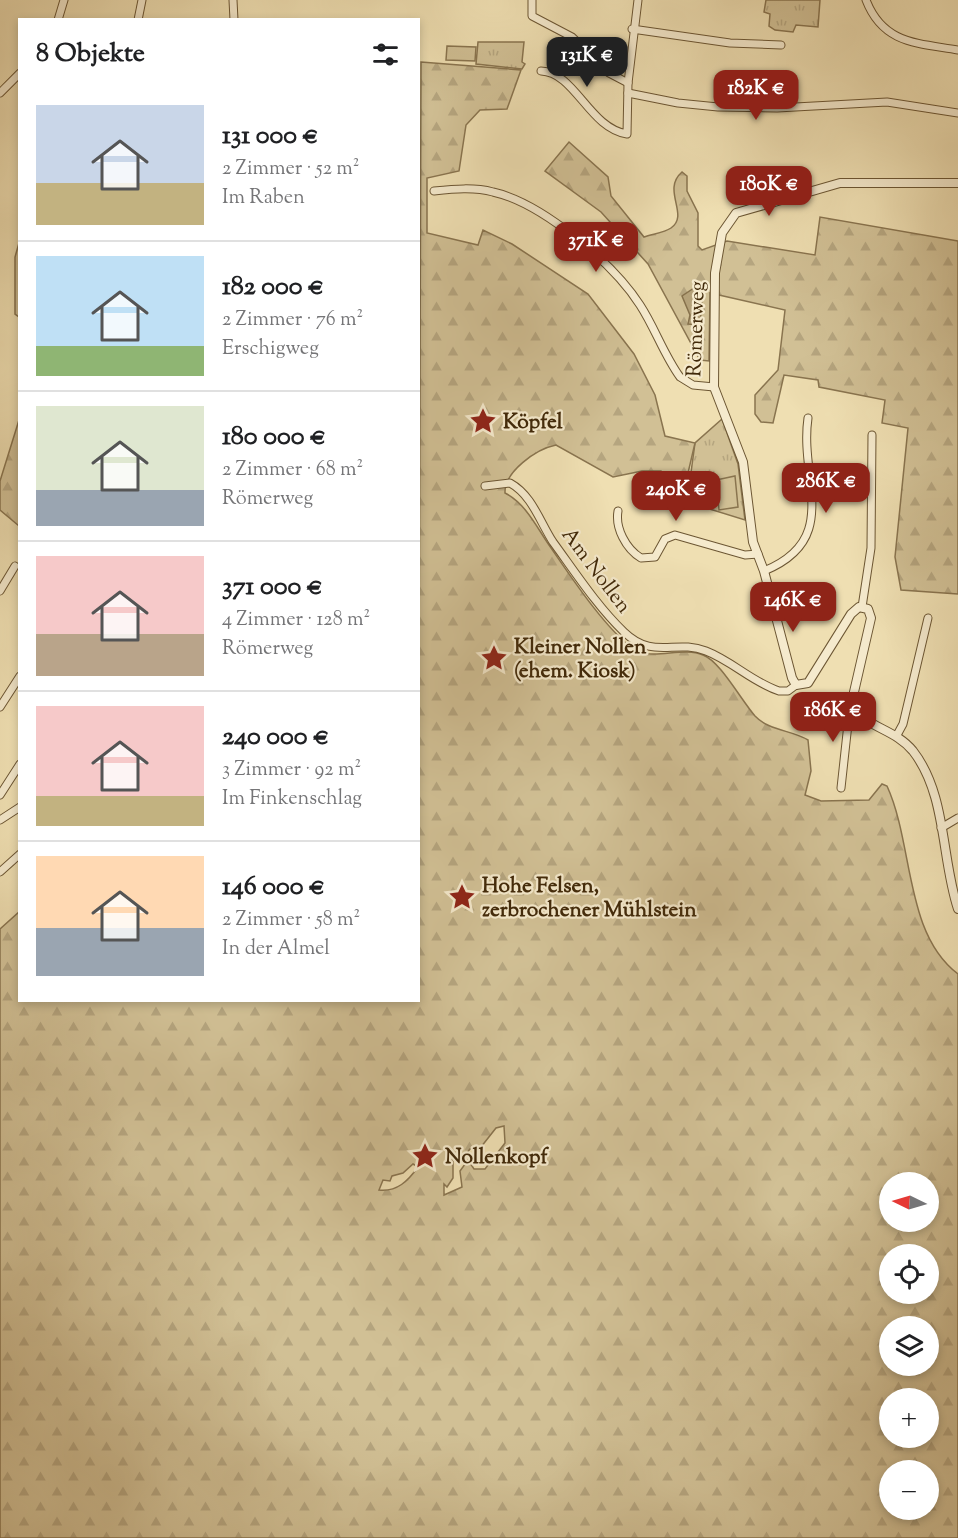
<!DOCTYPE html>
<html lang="de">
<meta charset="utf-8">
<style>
:root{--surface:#fff;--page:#f2f2f2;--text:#202124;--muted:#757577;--line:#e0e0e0;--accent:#8f2418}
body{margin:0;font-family:"Sorts Mill Goudy",serif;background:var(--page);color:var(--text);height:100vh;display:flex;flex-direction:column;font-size:22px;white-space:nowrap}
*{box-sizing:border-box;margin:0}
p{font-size:20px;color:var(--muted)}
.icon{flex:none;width:33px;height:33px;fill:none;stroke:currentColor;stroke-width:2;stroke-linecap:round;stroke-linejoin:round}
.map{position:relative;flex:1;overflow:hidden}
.side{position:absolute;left:18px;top:18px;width:402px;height:984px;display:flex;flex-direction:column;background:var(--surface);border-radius:0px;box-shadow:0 3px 9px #0003}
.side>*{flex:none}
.needle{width:39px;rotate:275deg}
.tools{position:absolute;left:879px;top:1172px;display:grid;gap:12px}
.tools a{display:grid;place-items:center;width:60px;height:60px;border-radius:50%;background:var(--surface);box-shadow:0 3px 9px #0003;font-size:30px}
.price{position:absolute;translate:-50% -51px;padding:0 14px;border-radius:12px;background:var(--accent);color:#fff;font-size:20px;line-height:39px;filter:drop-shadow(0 2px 3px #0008)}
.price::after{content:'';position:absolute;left:50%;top:36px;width:18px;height:14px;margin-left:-9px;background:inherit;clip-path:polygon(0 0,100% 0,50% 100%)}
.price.selected{background:#222;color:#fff}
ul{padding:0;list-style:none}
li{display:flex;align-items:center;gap:18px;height:150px;padding:0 18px}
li+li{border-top:2px solid var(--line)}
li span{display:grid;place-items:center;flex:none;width:168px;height:120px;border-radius:0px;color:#555}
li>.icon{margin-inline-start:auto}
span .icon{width:72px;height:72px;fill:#fffc;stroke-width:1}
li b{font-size:26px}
h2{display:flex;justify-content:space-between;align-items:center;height:72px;padding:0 18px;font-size:26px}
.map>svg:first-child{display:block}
.grass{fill:url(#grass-tufts);stroke:#89744f;stroke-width:1.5}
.forest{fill:url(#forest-firs);stroke:#89744f;stroke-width:1.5;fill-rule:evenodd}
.pitch{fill:#d1c095;stroke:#89744f;stroke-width:1.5}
.water{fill:#b4a179;stroke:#86714c;stroke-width:1.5}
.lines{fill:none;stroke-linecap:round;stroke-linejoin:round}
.minor-casing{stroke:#6c5633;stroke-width:9}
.tertiary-casing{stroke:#6c5633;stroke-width:10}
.minor{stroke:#f5eacd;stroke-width:7}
.tertiary{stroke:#f5eacd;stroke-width:8}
.labels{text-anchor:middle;stroke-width:4.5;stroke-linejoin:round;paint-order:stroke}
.street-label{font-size:21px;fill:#412909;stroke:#f5eacd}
.poi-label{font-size:21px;font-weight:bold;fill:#412909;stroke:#f5eacd;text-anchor:start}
</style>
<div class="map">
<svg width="958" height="1538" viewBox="0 0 958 1538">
<defs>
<pattern id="grass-tufts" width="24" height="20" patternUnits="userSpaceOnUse" patternTransform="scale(1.5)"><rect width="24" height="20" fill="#d1c095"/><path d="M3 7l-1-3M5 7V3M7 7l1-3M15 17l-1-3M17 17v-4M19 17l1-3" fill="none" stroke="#b5a57f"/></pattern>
<pattern id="forest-firs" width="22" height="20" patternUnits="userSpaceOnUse" patternTransform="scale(1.5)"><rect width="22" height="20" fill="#d1c095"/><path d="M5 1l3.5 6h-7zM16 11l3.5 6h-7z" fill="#b5a57f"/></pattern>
</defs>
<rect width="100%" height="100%" fill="#efdfb2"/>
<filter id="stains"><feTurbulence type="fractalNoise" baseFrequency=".00333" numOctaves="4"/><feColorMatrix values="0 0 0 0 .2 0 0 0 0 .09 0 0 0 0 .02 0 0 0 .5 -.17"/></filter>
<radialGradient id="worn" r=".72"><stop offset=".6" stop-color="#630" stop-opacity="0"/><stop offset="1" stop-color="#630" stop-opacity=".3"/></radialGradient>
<g class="grass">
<path d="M766 0H820L818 27 796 25 793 32 775 30 769 26 770 14 764 12Z"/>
<path d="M478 42H524L522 62 525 64 522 69 476 64Z"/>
<path d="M722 419 738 464 745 520 687 502 695 443Z"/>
</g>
<g class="forest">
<path d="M421 62 521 70 507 109 480 110 466 125 459 171 427 178V233L478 245 483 230 512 244 588 294 634 354 655 395 665 436 695 443 688 473 679 495 669 493 664 484V475L661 471H642L613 477 556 445C536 449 504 472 505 493 526 504 536 526 549 545 570 575 603 626 632 648 651 662 681 646 703 655 720 661 741 700 755 716 769 731 792 730 808 740L811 771 805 795 821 801 869 800 882 784 887 786C914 845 904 933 958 974V1538H0V929L19 912 20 1000H418ZM504 1126 505 1143 485 1169H474L468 1160 460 1171 462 1187 444 1195V1184L447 1187 453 1178V1159H462L470 1149 481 1147 496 1128ZM413 1164 418 1167C408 1181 397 1192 379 1190L383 1180 390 1181 392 1176 403 1173ZM890 1182H928V1221H890ZM890 1254H928V1293H890ZM890 1326H928V1365H890ZM890 1398H928V1437H890ZM890 1470H928V1509H890Z"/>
<path d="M569 142 608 177 611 196 644 237C652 234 664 233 671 228 690 215 661 190 682 172L687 176V191L698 213V246L702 250 727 241 815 255 820 217 958 241V594L901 590 895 557 908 428 882 423 885 400 819 387 818 380 784 375 773 423 761 422 755 414V395L778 370 785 310 710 293 709 361 700 360 648 264 601 212 545 171Z"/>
<path d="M19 243V317L15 314V257Z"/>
<path d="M19 420V526L0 510V481Z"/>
</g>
<g class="pitch">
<path d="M447 46 476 47 475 61 446 60Z"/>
<path d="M735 476 738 507 719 510 716 480Z"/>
</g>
<path class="water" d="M694 288 702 299 700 325 688 324 690 315 682 296Z"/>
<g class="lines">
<defs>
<g id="minor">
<path d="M233 0 234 20"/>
<path d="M532 0V16L572 37 609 73 628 83"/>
<path d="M866 0C883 44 917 43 958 50"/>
<path d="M58 20 64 0"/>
<path d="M138 20 142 0"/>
<path d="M632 29 730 43 781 45"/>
<path d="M541 71C575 72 589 128 627 134L628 83 638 0"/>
<path d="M0 93 20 73"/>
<path d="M628 93 678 103 718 107 777 108 887 102 958 113"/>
<path d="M434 191C454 189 474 187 493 192 542 203 613 263 640 305 655 328 664 355 680 377L693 385 714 387"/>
<path d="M485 486 510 483C532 495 540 522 553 542 575 572 597 606 624 632 653 660 675 639 706 651 732 661 752 682 779 691H788L796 685"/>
<path d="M618 511C615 528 626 549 641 558L655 557 665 539 675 535 745 555 758 554"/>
<path d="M764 571C842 539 799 480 808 418"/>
<path d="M0 591 15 566"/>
<path d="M862 607 871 548 872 435"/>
<path d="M0 707 20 676"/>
<path d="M897 735 903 724 928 618"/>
<path d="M841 788 848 724 854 709"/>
<path d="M0 795 20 764"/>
<path d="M0 820 20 807"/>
<path d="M941 828 958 818"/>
<path d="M0 872 20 854"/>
</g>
<path id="tertiary" d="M958 183H840L736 213 722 233 715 273 714 387 743 462 753 542 764 571 792 678 796 685 808 683 851 614 859 607 868 609 871 618 854 692V709C869 728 896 730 913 751 947 795 941 858 958 909"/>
</defs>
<use href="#minor" class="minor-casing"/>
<use href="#tertiary" class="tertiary-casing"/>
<use href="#minor" class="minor"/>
<use href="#tertiary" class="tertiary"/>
</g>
<defs>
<symbol id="sight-bare" viewBox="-9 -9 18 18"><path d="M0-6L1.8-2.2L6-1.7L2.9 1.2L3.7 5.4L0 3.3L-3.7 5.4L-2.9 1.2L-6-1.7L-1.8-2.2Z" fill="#8f2418" stroke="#f5eacd" stroke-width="2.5" paint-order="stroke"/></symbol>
</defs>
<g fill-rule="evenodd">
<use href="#sight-bare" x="464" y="402" width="38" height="38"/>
<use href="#sight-bare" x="475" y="639" width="38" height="38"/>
<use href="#sight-bare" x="443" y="878" width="38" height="38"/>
<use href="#sight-bare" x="406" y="1137" width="38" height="38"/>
</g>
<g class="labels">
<g class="street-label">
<text transform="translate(695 329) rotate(-88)" y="7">Römerweg</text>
<text transform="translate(597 570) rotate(53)" y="7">Am Nollen</text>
</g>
<g class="poi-label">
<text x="503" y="428">Köpfel</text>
<text x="514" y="653">Kleiner Nollen<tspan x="514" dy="24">(ehem. Kiosk)</tspan></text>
<text x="482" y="892">Hohe Felsen,<tspan x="482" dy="24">zerbrochener Mühlstein</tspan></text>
<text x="445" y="1163">Nollenkopf</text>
</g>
</g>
<rect width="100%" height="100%" filter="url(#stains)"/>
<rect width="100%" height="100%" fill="url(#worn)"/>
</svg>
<div class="tools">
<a><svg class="needle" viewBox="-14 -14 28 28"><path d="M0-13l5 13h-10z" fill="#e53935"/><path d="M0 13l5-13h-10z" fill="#757577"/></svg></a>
<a><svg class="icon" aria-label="locate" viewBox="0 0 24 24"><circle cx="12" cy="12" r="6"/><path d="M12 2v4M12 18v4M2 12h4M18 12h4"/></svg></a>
<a><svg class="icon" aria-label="layers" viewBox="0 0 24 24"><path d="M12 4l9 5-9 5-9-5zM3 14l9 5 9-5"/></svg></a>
<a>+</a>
<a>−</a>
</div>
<b class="price selected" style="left:587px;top:88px">131K €</b>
<b class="price" style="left:756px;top:121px">182K €</b>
<b class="price" style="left:769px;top:217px">180K €</b>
<b class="price" style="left:596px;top:273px">371K €</b>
<b class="price" style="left:826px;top:514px">286K €</b>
<b class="price" style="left:676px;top:522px">240K €</b>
<b class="price" style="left:793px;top:633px">146K €</b>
<b class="price" style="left:833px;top:743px">186K €</b>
<section class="side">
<h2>8 Objekte<svg class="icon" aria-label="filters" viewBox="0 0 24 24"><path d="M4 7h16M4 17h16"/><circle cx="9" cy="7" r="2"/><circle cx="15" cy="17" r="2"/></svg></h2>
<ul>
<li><span style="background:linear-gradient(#c9d6e8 65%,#c2b280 0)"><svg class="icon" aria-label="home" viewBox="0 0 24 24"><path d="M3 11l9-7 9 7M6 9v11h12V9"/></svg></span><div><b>131 000 €</b><p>2 Zimmer · 52 m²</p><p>Im Raben</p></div></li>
<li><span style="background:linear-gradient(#bfe0f5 75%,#8fb573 0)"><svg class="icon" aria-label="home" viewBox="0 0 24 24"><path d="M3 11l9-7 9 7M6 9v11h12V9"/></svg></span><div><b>182 000 €</b><p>2 Zimmer · 76 m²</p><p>Erschigweg</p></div></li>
<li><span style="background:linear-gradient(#dfe7d0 70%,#9aa5b1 0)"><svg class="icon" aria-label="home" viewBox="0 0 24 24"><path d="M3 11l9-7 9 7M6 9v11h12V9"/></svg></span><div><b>180 000 €</b><p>2 Zimmer · 68 m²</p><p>Römerweg</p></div></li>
<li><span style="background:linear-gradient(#f6c9c9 65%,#b9a48a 0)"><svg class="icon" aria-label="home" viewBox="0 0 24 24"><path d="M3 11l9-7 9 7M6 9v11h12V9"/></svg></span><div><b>371 000 €</b><p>4 Zimmer · 128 m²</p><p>Römerweg</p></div></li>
<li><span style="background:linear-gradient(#f6c9c9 75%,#c2b280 0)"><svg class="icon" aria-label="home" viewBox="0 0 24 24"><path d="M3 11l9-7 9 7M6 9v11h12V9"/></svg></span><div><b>240 000 €</b><p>3 Zimmer · 92 m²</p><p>Im Finkenschlag</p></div></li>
<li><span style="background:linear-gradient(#ffd9b3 60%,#9aa5b1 0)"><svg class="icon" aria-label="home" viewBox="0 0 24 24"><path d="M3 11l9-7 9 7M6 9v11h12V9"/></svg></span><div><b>146 000 €</b><p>2 Zimmer · 58 m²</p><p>In der Almel</p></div></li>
</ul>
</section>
</div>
